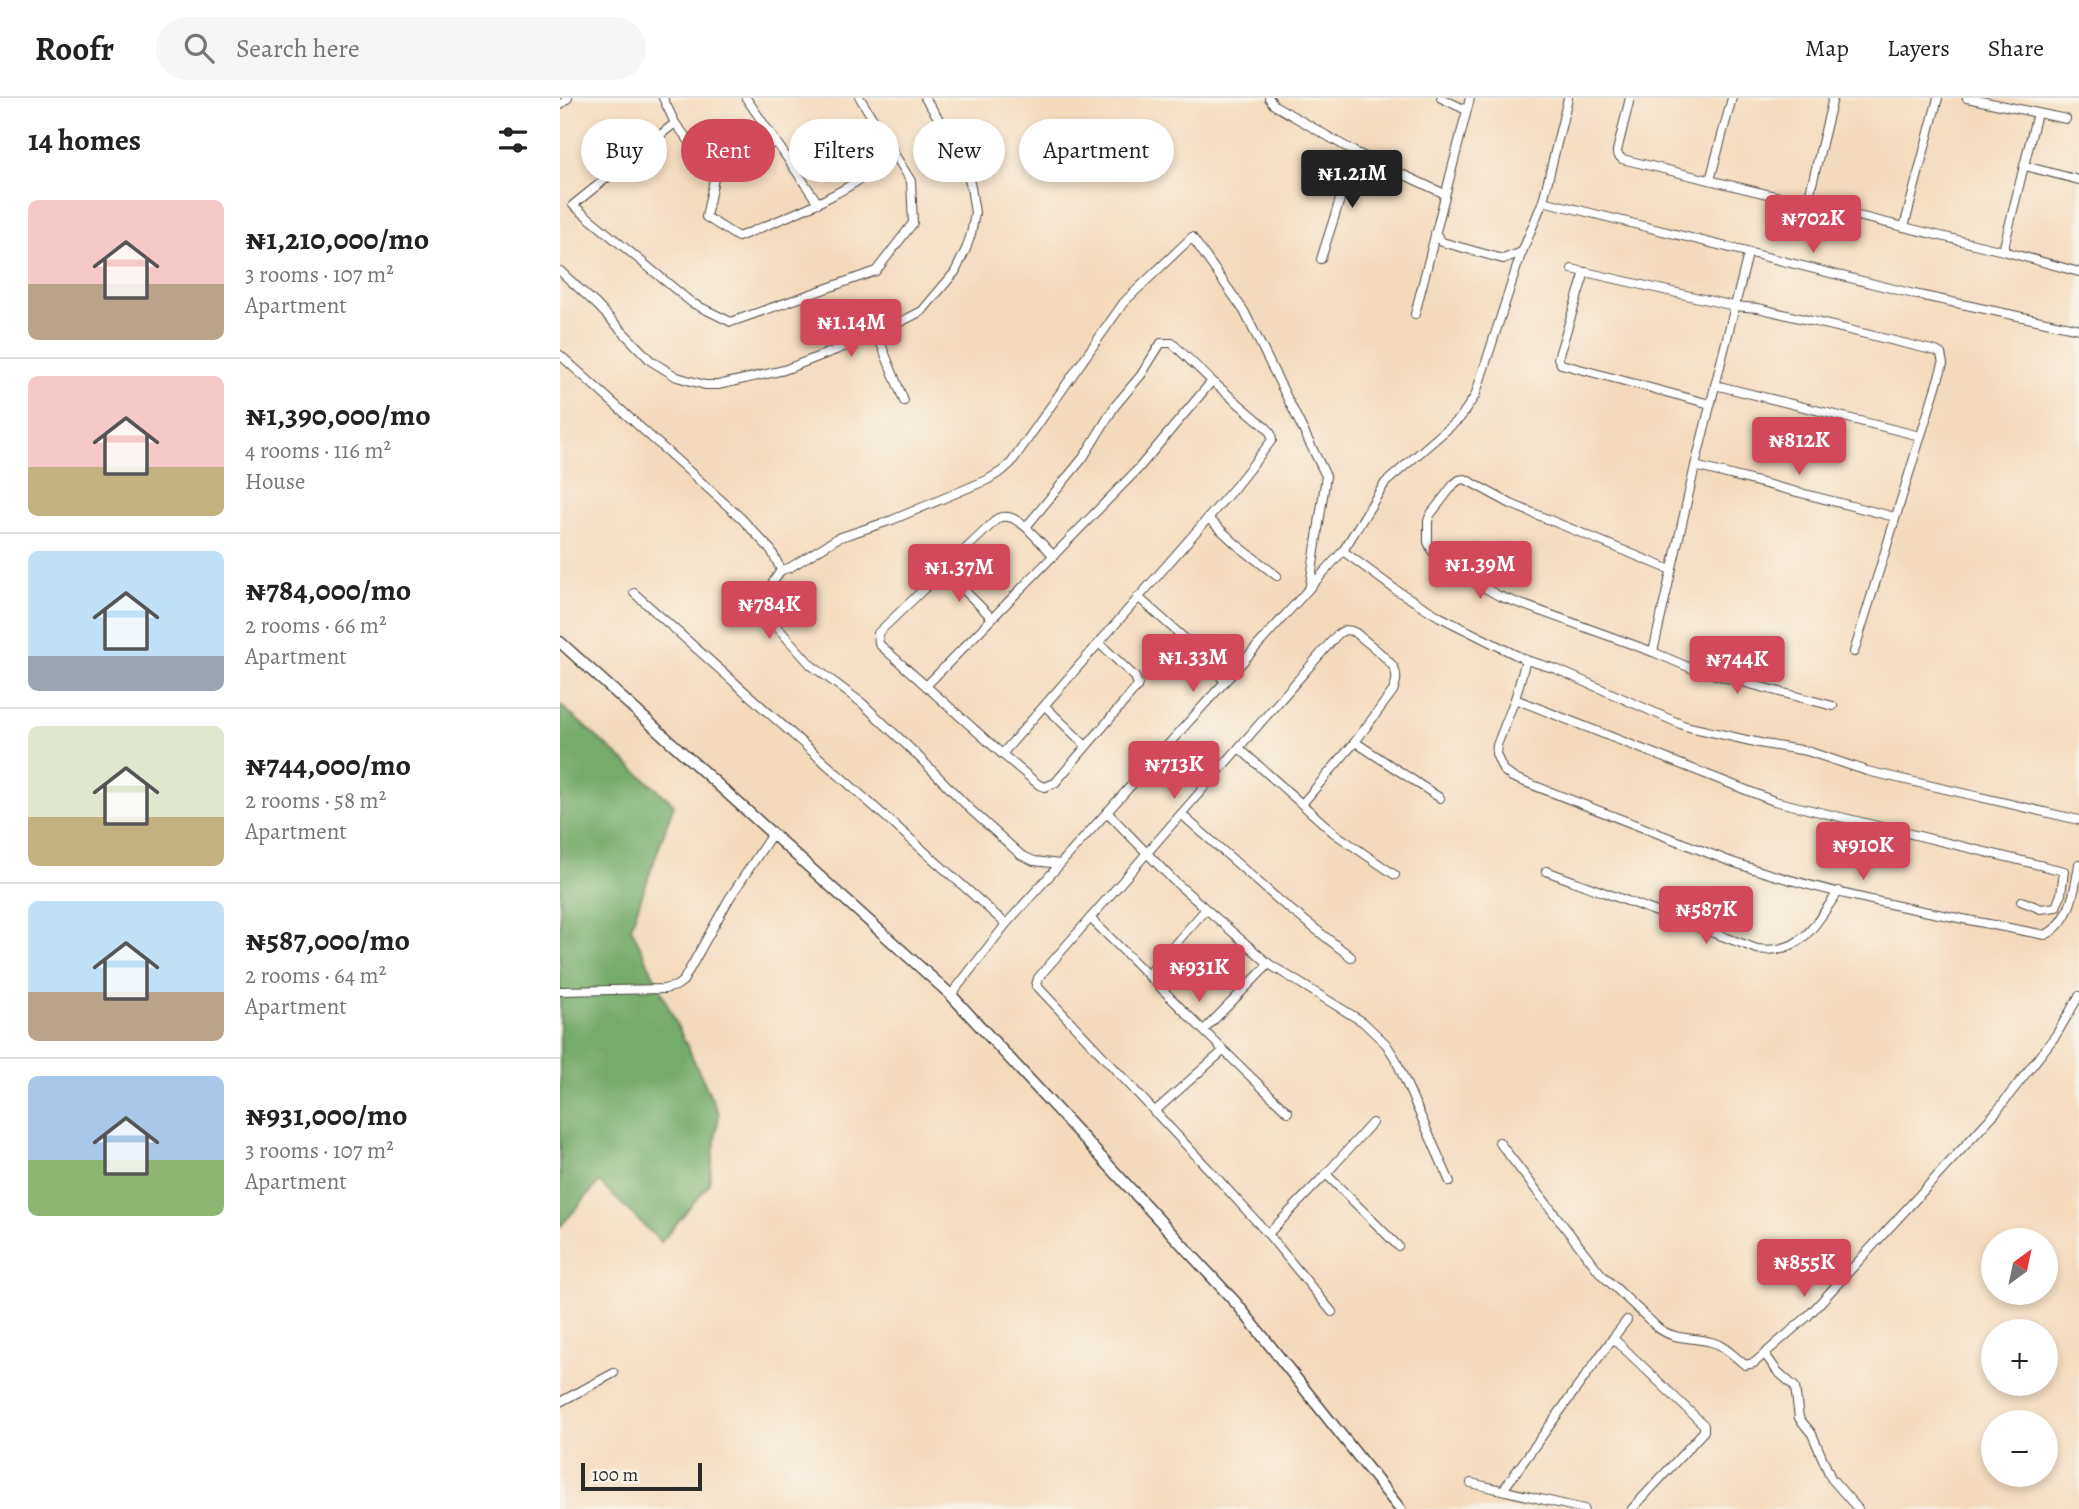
<!DOCTYPE html>
<meta charset="utf-8">
<style>
:root{--surface:#fff;--page:#f6f6f6;--text:#222;--muted:#767676;--line:#e0e0e0;--accent:#d1495b}
body{margin:0;font-family:Alegreya,serif;background:var(--page);color:var(--text);height:100vh;display:flex;flex-direction:column;font-size:26px;white-space:nowrap}
*{box-sizing:border-box;margin:0}
p{font-size:23px;color:var(--muted)}
.icon{flex:none;width:38px;height:38px;fill:none;stroke:currentColor;stroke-width:2;stroke-linecap:round;stroke-linejoin:round}
.map{position:relative;flex:1;overflow:hidden}
.side{display:flex;flex-direction:column;background:var(--surface);width:560px}
.side>*{flex:none}
.banner{position:absolute;left:21px;top:21px;width:665px;height:63px;display:flex;gap:14px}
.needle{width:46px;rotate:33deg}
.tools{position:absolute;left:1421px;top:1130px;display:grid;gap:14px}
.tools a{display:grid;place-items:center;width:77px;height:77px;border-radius:50%;background:var(--surface);box-shadow:0 4px 10px #0003;font-size:35px}
.scale{position:absolute;left:21px;bottom:18px;width:121px;box-sizing:border-box;padding-left:7px;border:4px solid #2b2b2b;border-top:0;font-size:19px;line-height:24px;white-space:nowrap;color:#2b2b2b;-webkit-text-stroke:5px #f7f3e8;paint-order:stroke}
.price{position:absolute;translate:-50% -60px;padding:0 16px;border-radius:7px;background:var(--accent);color:#fff;font-size:23px;line-height:46px;filter:drop-shadow(0 2px 4px #0008)}
.price::after{content:'';position:absolute;left:50%;top:42px;width:21px;height:16px;margin-left:-10px;background:inherit;clip-path:polygon(0 0,100% 0,50% 100%)}
.price.active{background:#222;color:#fff}
ul{padding:0;list-style:none}
li{display:flex;align-items:center;gap:21px;height:175px;padding:0 28px}
li+li{border-top:2px solid var(--line)}
li span{display:grid;place-items:center;flex:none;width:196px;height:140px;border-radius:10px;color:#555}
li>.icon{margin-inline-start:auto}
span .icon{width:84px;height:84px;fill:#fffc;stroke-width:1}
li b{font-size:30px}
h2{display:flex;justify-content:space-between;align-items:center;height:84px;padding:0 28px;font-size:30px}
.pill{padding:0 24px;border-radius:32px;background:var(--surface);box-shadow:0 4px 10px #0003;font-size:24px;line-height:63px}
.pill.active{background:var(--accent);color:#fff}
header{display:flex;align-items:center;gap:42px;box-sizing:border-box;height:98px;padding:0 35px;background:var(--surface);border-bottom:2px solid var(--line)}
header strong{font-size:33px}
nav{display:flex;gap:38px;margin-inline-start:auto;font-size:24px}
.search{width:490px;height:63px;background:var(--page);display:flex;align-items:center;gap:18px;box-sizing:border-box;padding:0 24px;border-radius:38px;color:var(--muted);font-size:26px}
main{display:flex;flex:1;min-height:0}
.map>svg:first-child{display:block}
.forest{fill:#76ac69;stroke:#506c4a;stroke-width:2}
.lines{fill:none;stroke-linecap:round;stroke-linejoin:round}
.minor-casing{stroke:#494541;stroke-width:10}
.secondary-casing{stroke:#494541;stroke-width:13}
.minor{stroke:#fff;stroke-width:8}
.secondary{stroke:#fff;stroke-width:10}
</style>
<header>
<strong>Roofr</strong>
<div class="search"><svg class="icon" aria-label="search" viewBox="0 0 24 24"><circle cx="10" cy="10" r="6"/><path d="M15 15l6 6"/></svg>Search here</div>
<nav><a>Map</a><a>Layers</a><a>Share</a></nav>
</header>
<main>
<section class="side">
<h2>14 homes<svg class="icon" aria-label="filters" viewBox="0 0 24 24"><path d="M4 7h16M4 17h16"/><circle cx="9" cy="7" r="2"/><circle cx="15" cy="17" r="2"/></svg></h2>
<ul>
<li><span style="background:linear-gradient(#f6c9c9 60%,#b9a48a 0)"><svg class="icon" aria-label="home" viewBox="0 0 24 24"><path d="M3 11l9-7 9 7M6 9v11h12V9"/></svg></span><div><b>₦1,210,000/mo</b><p>3 rooms · 107 m²</p><p>Apartment</p></div></li>
<li><span style="background:linear-gradient(#f6c9c9 65%,#c2b280 0)"><svg class="icon" aria-label="home" viewBox="0 0 24 24"><path d="M3 11l9-7 9 7M6 9v11h12V9"/></svg></span><div><b>₦1,390,000/mo</b><p>4 rooms · 116 m²</p><p>House</p></div></li>
<li><span style="background:linear-gradient(#bfe0f5 75%,#9aa5b1 0)"><svg class="icon" aria-label="home" viewBox="0 0 24 24"><path d="M3 11l9-7 9 7M6 9v11h12V9"/></svg></span><div><b>₦784,000/mo</b><p>2 rooms · 66 m²</p><p>Apartment</p></div></li>
<li><span style="background:linear-gradient(#dfe7d0 65%,#c2b280 0)"><svg class="icon" aria-label="home" viewBox="0 0 24 24"><path d="M3 11l9-7 9 7M6 9v11h12V9"/></svg></span><div><b>₦744,000/mo</b><p>2 rooms · 58 m²</p><p>Apartment</p></div></li>
<li><span style="background:linear-gradient(#bfe0f5 65%,#b9a48a 0)"><svg class="icon" aria-label="home" viewBox="0 0 24 24"><path d="M3 11l9-7 9 7M6 9v11h12V9"/></svg></span><div><b>₦587,000/mo</b><p>2 rooms · 64 m²</p><p>Apartment</p></div></li>
<li><span style="background:linear-gradient(#a9c7e8 60%,#8fb573 0)"><svg class="icon" aria-label="home" viewBox="0 0 24 24"><path d="M3 11l9-7 9 7M6 9v11h12V9"/></svg></span><div><b>₦931,000/mo</b><p>3 rooms · 107 m²</p><p>Apartment</p></div></li>
</ul>
</section>
<div class="map">
<svg width="1519" height="1411" viewBox="0 0 1519 1411">
<rect width="100%" height="100%" fill="#f7f3e8"/>
<filter id="ink" filterUnits="userSpaceOnUse"><feTurbulence type="fractalNoise" baseFrequency=".0143" numOctaves="2"/><feDisplacementMap in="SourceGraphic" scale="14" xChannelSelector="R" yChannelSelector="G"/><feConvolveMatrix kernelMatrix="1 2 1 2 8 2 1 2 1" color-interpolation-filters="sRGB"/></filter>
<filter id="wash" filterUnits="userSpaceOnUse"><feTurbulence type="fractalNoise" baseFrequency=".00686" numOctaves="4" result="noise"/><feDisplacementMap in="SourceGraphic" scale="28" xChannelSelector="R" yChannelSelector="G"/><feGaussianBlur stdDeviation="1.57" result="paint"/><feColorMatrix in="noise" values="0 0 0 0 0 0 0 0 0 0 0 0 0 0 0 0 0 1.4 0 .05"/><feComposite in="paint" operator="in"/></filter>
<g filter="url(#wash)">
<rect width="100%" height="100%" fill="#f4dabc"/>
<path class="forest" d="M0 607 114 706 71 829 159 1016 149 1086 101 1144 39 1084 0 1129Z"/>
</g>
<g filter="url(#ink)">
<g class="lines">
<defs>
<g id="minor">
<path d="M103 0 115 25 155 76 146 119 178 139C232 117 290 95 334 56"/>
<path d="M186 0 258 105"/>
<path d="M709 0 714 7 795 54 885 96"/>
<path d="M881 0 906 12"/>
<path d="M1070 0 1057 53V56L1062 61 1443 153 1519 174"/>
<path d="M1407 0 1506 21"/>
<path d="M0 7 8 0"/>
<path d="M115 25 13 107 132 205 171 224 316 173 353 125 351 83 300 0"/>
<path d="M1465 68 1519 82"/>
<path d="M155 76 216 44"/>
<path d="M1150 82 1172 0"/>
<path d="M983 103 1354 196 1519 231"/>
<path d="M1247 107 1273 0"/>
<path d="M1344 129 1378 0"/>
<path d="M875 135 882 144 943 161 962 154"/>
<path d="M1443 153 1477 15"/>
<path d="M761 161 795 54"/>
<path d="M1012 171 1174 208 1198 210 1376 253 1381 256 1383 266 1294 554"/>
<path d="M0 173 36 206 91 263 117 279 145 287H158L224 272 317 236 362 213 395 174 406 151 411 136 415 115 411 89 402 56 365 0"/>
<path d="M1025 174 998 260 1001 266 1150 306"/>
<path d="M855 216 910 0"/>
<path d="M317 236 344 303"/>
<path d="M0 257 181 420 211 452 221 472 201 502 200 510 251 567 302 605 355 655 411 712 461 757 474 763 500 766"/>
<path d="M1155 287 1360 338"/>
<path d="M1135 368 1335 419"/>
<path d="M783 453 836 492 880 519 966 562 996 571 1125 628 1204 646 1247 653 1307 673 1519 722"/>
<path d="M494 458 466 429 523 360 555 308 581 277 601 245H612L652 283"/>
<path d="M221 472 229 470 278 440 332 422 427 382 442 373 451 365 564 204 632 139 684 213 766 378 750 487"/>
<path d="M1111 472 951 406 905 381 899 382 894 386 870 417 868 423V444L872 453 888 469 939 498 1093 554 1133 571 1273 608"/>
<path d="M385 473 432 520"/>
<path d="M74 495 446 826"/>
<path d="M578 499 623 539 664 582"/>
<path d="M539 545 575 579 578 586 577 589 495 685 485 689 479 687 442 656 648 420 677 447 717 478"/>
<path d="M1093 554 1135 368 1188 156"/>
<path d="M966 562 955 601 937 647 936 656 943 672 952 679 1169 763C1271 798 1379 816 1485 837 1511 825 1515 791 1519 766"/>
<path d="M366 588 319 546 318 535 438 420C450 416 456 422 466 429"/>
<path d="M955 601 1214 703 1504 773 1501 796 1496 809 1481 811 1461 803"/>
<path d="M485 608 526 648"/>
<path d="M795 644 880 700"/>
<path d="M679 650 774 735 835 777"/>
<path d="M442 656 366 588 578 371 652 283 707 330 711 336 712 342 675 389 648 420"/>
<path d="M742 706 795 644 833 593C836 585 838 578 834 570 828 559 806 544 796 535 788 531 784 531 777 537L478 880 476 887 657 1080 708 1136 772 1214"/>
<path d="M547 714 613 782 709 866 803 924 826 946 835 960 890 1084"/>
<path d="M621 716 721 804 791 859"/>
<path d="M986 773 1197 851C1244 857 1254 826 1279 793"/>
<path d="M530 820C596 884 660 951 728 1014"/>
<path d="M588 877 645 812"/>
<path d="M0 893 104 891 116 888 123 883 169 801 212 736"/>
<path d="M391 897 446 826 783 453 825 385 900 320 915 298 960 159 983 103 1008 0"/>
<path d="M644 932 709 866"/>
<path d="M594 1014 663 953"/>
<path d="M939 1044 1041 1176 1097 1229C1117 1245 1137 1237 1157 1246 1167 1250 1176 1260 1185 1267L1194 1265 1248 1218 1436 1014 1496 937 1519 898"/>
<path d="M766 1076 838 1148"/>
<path d="M708 1136 766 1076 812 1025"/>
<path d="M1053 1240 1067 1222"/>
<path d="M1205 1256 1217 1273 1235 1289 1239 1320 1252 1336 1271 1380 1298 1411"/>
<path d="M0 1304 54 1275"/>
<path d="M911 1385 1024 1411"/>
<path d="M943 1392 1053 1240 1144 1327V1333L1072 1411"/>
</g>
<path id="secondary" d="M0 544 391 897 677 1206 840 1411"/>
</defs>
<use href="#minor" class="minor-casing"/>
<use href="#secondary" class="secondary-casing"/>
<use href="#minor" class="minor"/>
<use href="#secondary" class="secondary"/>
</g>
</g>
</svg>
<div class="tools">
<a><svg class="needle" viewBox="-14 -14 28 28"><path d="M0-13l5 13h-10z" fill="#e53935"/><path d="M0 13l5-13h-10z" fill="#767676"/></svg></a>
<a>+</a>
<a>−</a>
</div>
<div class="scale">100 m</div>
<b class="price active" style="left:792px;top:112px">₦1.21M</b>
<b class="price" style="left:1253px;top:157px">₦702K</b>
<b class="price" style="left:291px;top:261px">₦1.14M</b>
<b class="price" style="left:1239px;top:379px">₦812K</b>
<b class="price" style="left:920px;top:503px">₦1.39M</b>
<b class="price" style="left:399px;top:506px">₦1.37M</b>
<b class="price" style="left:209px;top:543px">₦784K</b>
<b class="price" style="left:633px;top:596px">₦1.33M</b>
<b class="price" style="left:1177px;top:598px">₦744K</b>
<b class="price" style="left:614px;top:703px">₦713K</b>
<b class="price" style="left:1303px;top:784px">₦910K</b>
<b class="price" style="left:1146px;top:848px">₦587K</b>
<b class="price" style="left:639px;top:906px">₦931K</b>
<b class="price" style="left:1244px;top:1201px">₦855K</b>
<div class="banner">
<a class="pill">Buy</a>
<a class="pill active">Rent</a>
<a class="pill">Filters</a>
<a class="pill">New</a>
<a class="pill">Apartment</a>
</div>
</div>
</main>
